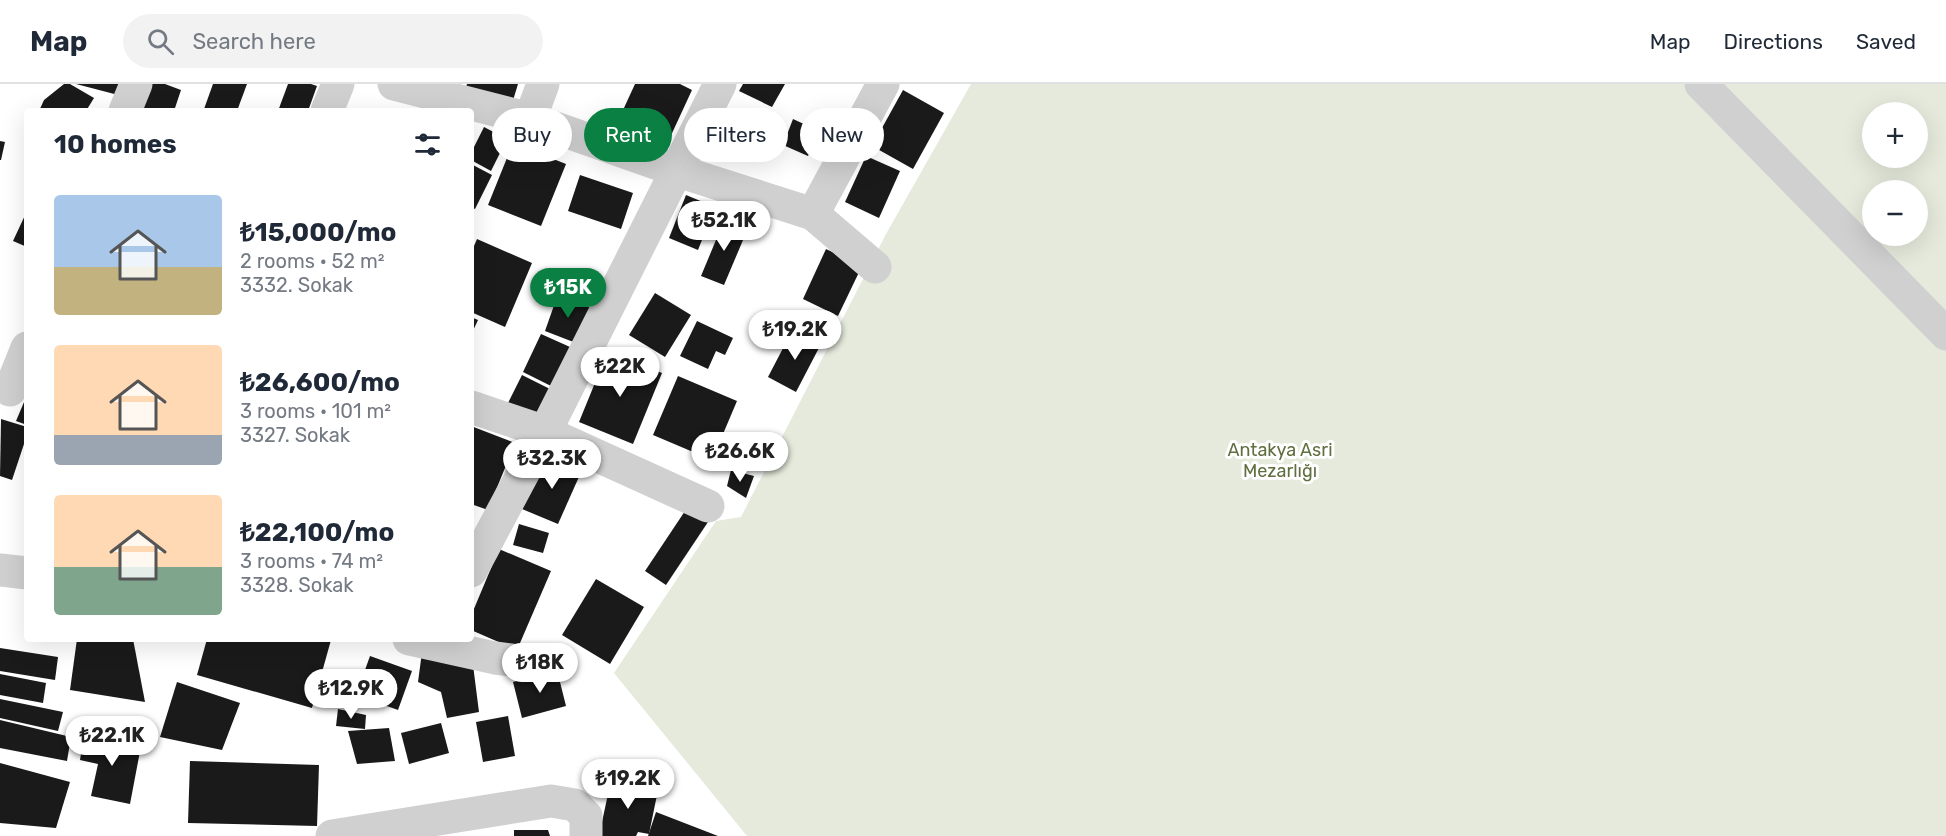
<!DOCTYPE html>
<meta charset="utf-8">
<style>
:root{--surface:#fff;--page:#f2f2f3;--text:#1f2937;--muted:#747a83;--line:#e0e1e3;--accent:#0b8043}
body{margin:0;font-family:Rubik,sans-serif;background:var(--page);color:var(--text);height:100vh;display:flex;flex-direction:column;font-size:22px;white-space:nowrap}
*{box-sizing:border-box;margin:0}
p{font-size:20px;color:var(--muted)}
.icon{flex:none;width:33px;height:33px;fill:none;stroke:currentColor;stroke-width:2;stroke-linecap:round;stroke-linejoin:round}
.map{position:relative;flex:1;overflow:hidden}
.sheet{position:absolute;left:24px;top:24px;width:450px;height:534px;display:flex;flex-direction:column;background:var(--surface);border-radius:6px;box-shadow:0 6px 24px #0002}
.sheet>*{flex:none}
.top-card{position:absolute;left:492px;top:24px;width:570px;height:54px;display:flex;gap:12px}
.controls{position:absolute;left:1862px;top:18px;display:grid;gap:12px}
.controls a{display:grid;place-items:center;width:66px;height:66px;border-radius:50%;background:var(--surface);box-shadow:0 6px 24px #0002;font-size:30px}
.price{position:absolute;translate:-50% -51px;padding:0 14px;border-radius:21px;background:#fff;color:#222;font-size:20px;line-height:39px;filter:drop-shadow(0 2px 3px #0008)}
.price::after{content:'';position:absolute;left:50%;top:36px;width:18px;height:14px;margin-left:-9px;background:inherit;clip-path:polygon(0 0,100% 0,50% 100%)}
.price.on{background:var(--accent);color:#fff}
ul{padding:0;list-style:none}
li{display:flex;align-items:center;gap:18px;height:150px;padding:0 30px}
li span{display:grid;place-items:center;flex:none;width:168px;height:120px;border-radius:6px;color:#555}
li>.icon{margin-inline-start:auto}
span .icon{width:72px;height:72px;fill:#fffc;stroke-width:1}
li b{font-size:26px}
h2{display:flex;justify-content:space-between;align-items:center;height:72px;padding:0 30px;font-size:26px}
.tag{padding:0 21px;border-radius:27px;background:var(--surface);box-shadow:0 6px 24px #0002;font-size:21px;line-height:54px}
.tag.on{background:var(--accent);color:#fff}
header{display:flex;align-items:center;gap:36px;box-sizing:border-box;height:84px;padding:0 30px;background:var(--surface);border-bottom:2px solid var(--line)}
header strong{font-size:28px}
nav{display:flex;gap:33px;margin-inline-start:auto;font-size:21px}
.search{width:420px;height:54px;background:var(--page);display:flex;align-items:center;gap:15px;box-sizing:border-box;padding:0 21px;border-radius:33px;color:var(--muted);font-size:22px}
.map>svg:first-child{display:block}
.green{fill:#e5eadc;fill-rule:evenodd}
.building{fill:#1a1a1a}
.lines{fill:none;stroke-linecap:round;stroke-linejoin:round}
.minor{stroke:#d0d0d0;stroke-width:33}
.labels{text-anchor:middle;stroke-width:6;stroke-linejoin:round;paint-order:stroke}
.park-label{font-size:18px;fill:#5f6f40;stroke:#fff}
</style>
<header>
<strong>Map</strong>
<div class="search"><svg class="icon" aria-label="search" viewBox="0 0 24 24"><circle cx="10" cy="10" r="6"/><path d="M15 15l6 6"/></svg>Search here</div>
<nav><a>Map</a><a>Directions</a><a>Saved</a></nav>
</header>
<div class="map">
<svg width="1946" height="752" viewBox="0 0 1946 752">
<rect width="100%" height="100%" fill="#fff"/>
<path class="green" d="M971 0H1946V752H747L614 589 716 437 741 433 886 150ZM1872 28H1917V74H1872ZM1872 106H1917V152H1872Z"/>
<g class="building">
<path d="M64 0H70L94 14 86 27H39L44 16Z"/>
<path d="M76 0H126L122 12Z"/>
<path d="M143 0H165L181 6 174 27H141Z"/>
<path d="M213 0H247L237 27H209L204 25Z"/>
<path d="M288 0H311L317 2 308 27H278Z"/>
<path d="M467 0H518L511 23 464 8Z"/>
<path d="M635 0H680L692 6 661 73 612 50Z"/>
<path d="M743 0H785L772 23 739 7Z"/>
<path d="M903 6 944 29 913 85 872 62Z"/>
<path d="M793 35 819 47 808 72 783 61Z"/>
<path d="M484 43 507 55 491 87 471 76V69Z"/>
<path d="M0 57 5 58 1 76H0Z"/>
<path d="M513 59 566 80 541 142 488 121Z"/>
<path d="M866 72 900 87 879 134 845 118Z"/>
<path d="M471 80 492 91 475 125 471 123Z"/>
<path d="M580 91 633 109 621 145 568 127Z"/>
<path d="M686 111 715 123 698 166 669 154Z"/>
<path d="M27 127V163L13 157Z"/>
<path d="M726 132 746 149 724 201 701 192Z"/>
<path d="M477 155 532 179 505 243 471 228V169Z"/>
<path d="M826 165 862 182 838 232 803 215Z"/>
<path d="M655 209 691 231 665 273 629 251Z"/>
<path d="M558 210 591 224 576 259 545 247Z"/>
<path d="M471 233 478 236 471 251Z"/>
<path d="M697 237 733 254 725 271 716 267 708 285 680 272Z"/>
<path d="M793 245 821 260 796 308 768 293Z"/>
<path d="M541 250 579 267 559 306 523 288Z"/>
<path d="M608 267 662 289 633 360 579 338Z"/>
<path d="M522 291 554 307 540 340 504 327Z"/>
<path d="M678 292 737 317 712 376 653 351Z"/>
<path d="M27 311V341L16 337Z"/>
<path d="M1 335 27 343V351L12 396 0 392Z"/>
<path d="M471 342 515 359 488 426 471 420Z"/>
<path d="M547 371 582 386 558 440 522 425Z"/>
<path d="M731 386 754 392 746 414 727 402Z"/>
<path d="M687 424 708 438 666 501 645 487Z"/>
<path d="M519 440 549 449 543 469 513 461Z"/>
<path d="M499 465 551 487 517 566 471 546V532Z"/>
<path d="M596 495 644 523 610 580 562 551Z"/>
<path d="M77 555H133L145 618 70 606Z"/>
<path d="M207 555 331 556 312 624 197 591Z"/>
<path d="M0 564 58 573 55 596 0 587Z"/>
<path d="M422 568 473 581 479 628 447 634 441 608 418 598Z"/>
<path d="M370 572 412 587 398 626 356 611Z"/>
<path d="M557 586 566 622 522 634 513 598Z"/>
<path d="M0 590 46 599 43 619 0 611Z"/>
<path d="M177 598 240 619 222 666 160 653Z"/>
<path d="M0 615 63 628 58 647 0 634Z"/>
<path d="M338 625 366 631 365 645 336 642Z"/>
<path d="M508 632 515 672 483 678 476 638Z"/>
<path d="M0 636 71 653 67 677 0 664Z"/>
<path d="M441 639 449 669 409 680 401 649Z"/>
<path d="M389 644 395 677 357 680 348 647Z"/>
<path d="M84 650 141 662 130 720 91 712 98 680 80 676Z"/>
<path d="M190 677 319 681 317 742 188 739Z"/>
<path d="M0 679 70 698 56 744 0 739Z"/>
<path d="M611 696 658 706 649 750 638 748 636 752H599Z"/>
<path d="M656 728 718 752H648Z"/>
<path d="M514 746H548L550 752H514Z"/>
</g>
<g class="lines">
<g class="minor">
<path d="M394 0 530 35 678 87 813 130 875 183"/>
<path d="M1701 0 1946 250"/>
<path d="M125 27 136 0"/>
<path d="M327 27 338 0"/>
<path d="M530 35 543 0"/>
<path d="M813 130 883 0"/>
<path d="M10 306 27 264"/>
<path d="M471 323 545 348 708 422"/>
<path d="M0 486 27 489"/>
<path d="M471 487 545 348 720 0"/>
<path d="M409 555 495 574 536 579"/>
<path d="M332 752 551 717 575 721 586 732V752"/>
</g>
</g>
<g class="labels">
<g class="park-label">
<text x="1280" y="372">Antakya Asri<tspan x="1280" dy="21">Mezarlığı</tspan></text>
</g>
</g>
</svg>
<div class="controls">
<a>+</a>
<a>−</a>
</div>
<b class="price" style="left:724px;top:168px">₺52.1K</b>
<b class="price on" style="left:568px;top:235px">₺15K</b>
<b class="price" style="left:795px;top:277px">₺19.2K</b>
<b class="price" style="left:620px;top:314px">₺22K</b>
<b class="price" style="left:740px;top:399px">₺26.6K</b>
<b class="price" style="left:552px;top:406px">₺32.3K</b>
<b class="price" style="left:540px;top:610px">₺18K</b>
<b class="price" style="left:351px;top:636px">₺12.9K</b>
<b class="price" style="left:112px;top:683px">₺22.1K</b>
<b class="price" style="left:628px;top:726px">₺19.2K</b>
<div class="top-card">
<a class="tag">Buy</a>
<a class="tag on">Rent</a>
<a class="tag">Filters</a>
<a class="tag">New</a>
</div>
<section class="sheet">
<h2>10 homes<svg class="icon" aria-label="filters" viewBox="0 0 24 24"><path d="M4 7h16M4 17h16"/><circle cx="9" cy="7" r="2"/><circle cx="15" cy="17" r="2"/></svg></h2>
<ul>
<li><span style="background:linear-gradient(#a9c7e8 60%,#c2b280 0)"><svg class="icon" aria-label="home" viewBox="0 0 24 24"><path d="M3 11l9-7 9 7M6 9v11h12V9"/></svg></span><div><b>₺15,000/mo</b><p>2 rooms · 52 m²</p><p>3332. Sokak</p></div></li>
<li><span style="background:linear-gradient(#ffd9b3 75%,#9aa5b1 0)"><svg class="icon" aria-label="home" viewBox="0 0 24 24"><path d="M3 11l9-7 9 7M6 9v11h12V9"/></svg></span><div><b>₺26,600/mo</b><p>3 rooms · 101 m²</p><p>3327. Sokak</p></div></li>
<li><span style="background:linear-gradient(#ffd9b3 60%,#7fa58c 0)"><svg class="icon" aria-label="home" viewBox="0 0 24 24"><path d="M3 11l9-7 9 7M6 9v11h12V9"/></svg></span><div><b>₺22,100/mo</b><p>3 rooms · 74 m²</p><p>3328. Sokak</p></div></li>
</ul>
</section>
</div>
